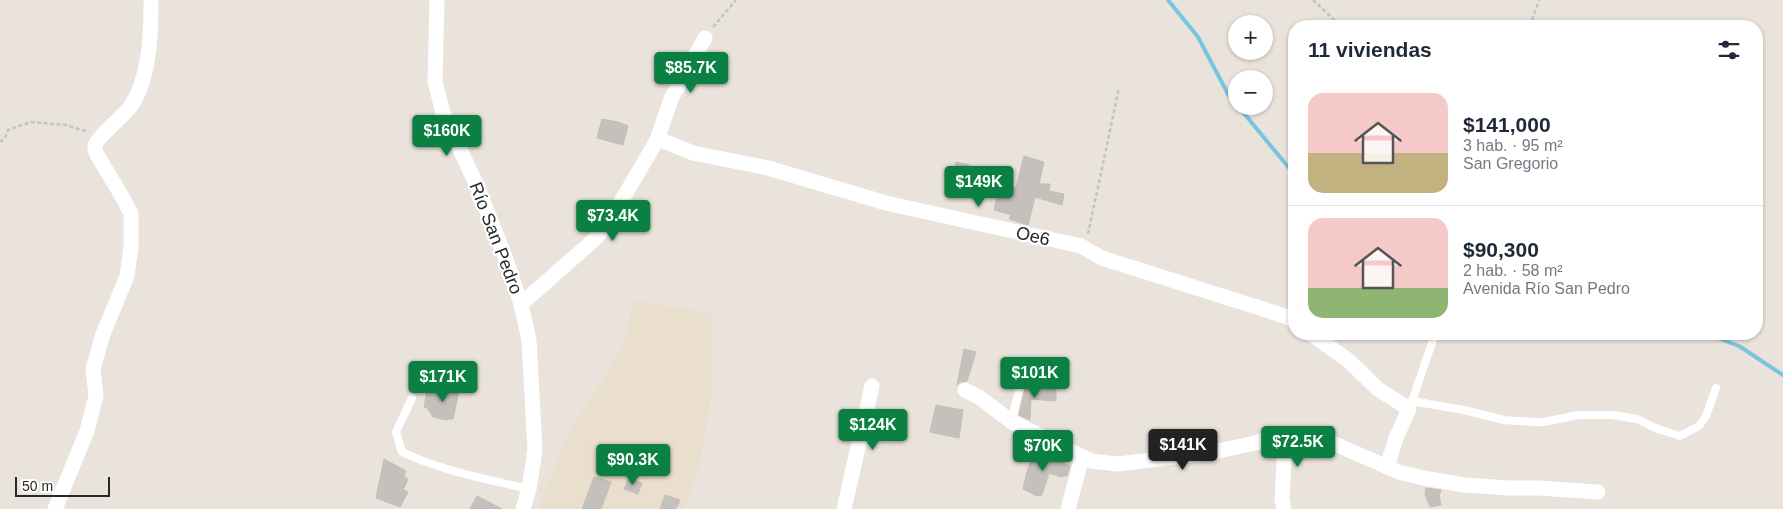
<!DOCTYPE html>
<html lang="es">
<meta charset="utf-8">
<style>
:root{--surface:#fff;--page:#f2f2f3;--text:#1f2937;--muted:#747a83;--line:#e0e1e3;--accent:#0b8043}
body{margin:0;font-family:Arial,sans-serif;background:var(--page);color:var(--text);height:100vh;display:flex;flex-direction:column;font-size:19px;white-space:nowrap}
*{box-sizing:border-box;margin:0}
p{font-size:16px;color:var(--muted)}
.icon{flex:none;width:28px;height:28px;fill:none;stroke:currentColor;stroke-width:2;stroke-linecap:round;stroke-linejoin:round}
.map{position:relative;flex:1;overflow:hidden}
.sheet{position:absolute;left:1288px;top:20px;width:475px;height:320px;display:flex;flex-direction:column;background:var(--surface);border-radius:20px;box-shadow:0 1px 4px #0004}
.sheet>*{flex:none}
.buttons{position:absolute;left:1228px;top:15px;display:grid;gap:10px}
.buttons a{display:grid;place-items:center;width:45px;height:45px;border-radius:50%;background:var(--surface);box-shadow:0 1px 4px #0004;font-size:25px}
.scale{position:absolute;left:15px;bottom:12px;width:95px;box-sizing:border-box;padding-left:5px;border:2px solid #282828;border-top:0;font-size:14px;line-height:18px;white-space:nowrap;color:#282828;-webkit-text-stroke:4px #fff;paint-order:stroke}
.price{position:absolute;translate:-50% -42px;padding:0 11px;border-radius:5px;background:var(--accent);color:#fff;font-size:16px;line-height:32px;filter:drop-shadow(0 1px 2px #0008)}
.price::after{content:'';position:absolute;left:50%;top:30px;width:15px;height:11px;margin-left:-8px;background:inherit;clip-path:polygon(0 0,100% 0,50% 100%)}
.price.active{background:#222;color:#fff}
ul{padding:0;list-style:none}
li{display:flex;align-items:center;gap:15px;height:125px;padding:0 20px}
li+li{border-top:1px solid var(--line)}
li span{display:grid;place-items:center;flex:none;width:140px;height:100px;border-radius:15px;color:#555}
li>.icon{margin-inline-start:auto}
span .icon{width:60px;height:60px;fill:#fffc;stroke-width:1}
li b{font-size:21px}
h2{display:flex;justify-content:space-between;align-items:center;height:60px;padding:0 20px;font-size:21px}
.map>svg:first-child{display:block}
.education{fill:#e9dfcc}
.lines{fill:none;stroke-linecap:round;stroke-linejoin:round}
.stream{stroke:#79c4df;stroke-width:4}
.building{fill:#c4c0bb;stroke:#c3beb5}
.path{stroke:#c3c3c3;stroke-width:2.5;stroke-dasharray:4 2.5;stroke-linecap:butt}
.lane{stroke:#fff;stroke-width:8}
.street{stroke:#fff;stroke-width:15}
.labels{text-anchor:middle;stroke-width:4.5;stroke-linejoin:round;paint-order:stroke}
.street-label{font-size:18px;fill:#282828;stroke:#fff}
</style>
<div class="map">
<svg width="1783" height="509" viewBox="0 0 1783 509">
<rect width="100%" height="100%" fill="#e9e3db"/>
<path class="education" d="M634 300 712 313V391L701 457 685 509H538L569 433 624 345Z"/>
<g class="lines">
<g class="stream">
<path d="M1168 0 1198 37 1228 94 1236 104"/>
<path d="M1238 106 1294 174"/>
<path d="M1707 334 1739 346 1783 375"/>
</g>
</g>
<g class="building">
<path d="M602 119 618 122 628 126 623 145 597 138Z"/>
<path d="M1024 156 1044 162 1039 184H1050L1049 191 1064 194 1062 205 1035 197 1028 225 1009 219 1011 215 994 210 1000 184 1016 188Z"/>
<path d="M956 162 969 165 964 188 950 186Z"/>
<path d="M964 349 976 352 967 381 960 382 957 385Z"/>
<path d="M1026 384 1032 385V387L1056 390V401L1031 399 1030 420 1019 415Z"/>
<path d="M460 386 453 419H447V420L433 417 427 408 424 407 427 391 436 393V389L448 391 449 387Z"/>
<path d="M936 405 963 410 959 438 930 432Z"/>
<path d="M1036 449 1070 466 1067 476H1063L1062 477 1049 473 1042 495 1037 496 1023 489 1028 468Z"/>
<path d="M384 459 406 471 404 476 408 479 403 490 408 492 400 507 376 498Z"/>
<path d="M594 477 611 482 601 509H582Z"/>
<path d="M629 478 642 483 638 494 624 489Z"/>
<path d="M1426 488 1441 490 1439 496 1441 505 1430 507 1425 494Z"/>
<path d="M665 495 680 500 676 509H660Z"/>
<path d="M477 496 502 509H470Z"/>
</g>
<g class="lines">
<g class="path">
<path d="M1313 0 1341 26"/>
<path d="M1530 26 1539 0"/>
<path d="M713 27 736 0"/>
<path d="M0 142 5 138 8 130 31 122 66 125 88 132"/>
<path d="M1088 234 1119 88"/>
</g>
<g class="lane">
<path d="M412 398 396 432 402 452C442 471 486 479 529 489"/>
<path d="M1412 401 1464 410 1504 420 1532 422H1544L1578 415H1612L1637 419 1655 428 1680 436 1699 426 1706 416 1716 388"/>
<path d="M1411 404 1433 340"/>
<path d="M1012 422 1014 410 1025 367"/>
</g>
<g class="street">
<path d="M437 0 435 82 443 113 478 188 507 262 521 304 529 340 535 450 529 489 523 509"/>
<path d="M657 140 666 142 693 153 768 168 886 203 1081 246 1102 258 1288 317 1294 321"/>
<path d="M521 304 596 238 608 224 657 140 671 99 705 38"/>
<path d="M1311 334 1348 360 1378 389 1409 409 1396 438 1387 467"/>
<path d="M965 390 979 397 1012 422 1091 461 1118 464 1214 452 1255 443 1283 434 1328 441 1399 472 1423 478 1465 485 1509 488H1538L1598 492"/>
<path d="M1283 434 1285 444 1282 500 1284 509"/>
<path d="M55 509 87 431 96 396 93 369 103 334 127 276 131 247V214L123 198 96 153C96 151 94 148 95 146 96 138 125 115 131 106 150 76 151 35 151 0"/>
<path d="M844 509 872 386"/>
<path d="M1068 509 1082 457"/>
</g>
</g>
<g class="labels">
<g class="street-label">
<text transform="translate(1033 236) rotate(13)" y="6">Oe6</text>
<text transform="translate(496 238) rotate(69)" y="6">Río San Pedro</text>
</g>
</g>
</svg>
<div class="buttons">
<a>+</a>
<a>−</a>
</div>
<div class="scale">50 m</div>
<b class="price" style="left:691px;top:94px">$85.7K</b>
<b class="price" style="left:447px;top:157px">$160K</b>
<b class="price" style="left:979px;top:208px">$149K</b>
<b class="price" style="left:613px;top:242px">$73.4K</b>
<b class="price" style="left:1035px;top:399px">$101K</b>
<b class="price" style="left:443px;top:403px">$171K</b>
<b class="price" style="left:873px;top:451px">$124K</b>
<b class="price" style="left:1298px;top:468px">$72.5K</b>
<b class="price active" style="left:1183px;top:471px">$141K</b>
<b class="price" style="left:1043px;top:472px">$70K</b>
<b class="price" style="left:633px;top:486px">$90.3K</b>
<section class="sheet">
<h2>11 viviendas<svg class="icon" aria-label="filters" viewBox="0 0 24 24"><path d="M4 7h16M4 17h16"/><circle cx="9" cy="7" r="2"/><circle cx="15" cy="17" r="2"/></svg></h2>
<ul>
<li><span style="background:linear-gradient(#f6c9c9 60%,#c2b280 0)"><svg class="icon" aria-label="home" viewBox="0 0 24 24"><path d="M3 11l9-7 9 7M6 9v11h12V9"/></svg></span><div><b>$141,000</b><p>3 hab. · 95 m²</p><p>San Gregorio</p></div></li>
<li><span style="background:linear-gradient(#f6c9c9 70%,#8fb573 0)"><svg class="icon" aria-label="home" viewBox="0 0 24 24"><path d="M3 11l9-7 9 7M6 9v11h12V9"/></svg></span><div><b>$90,300</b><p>2 hab. · 58 m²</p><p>Avenida Río San Pedro</p></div></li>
</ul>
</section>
</div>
